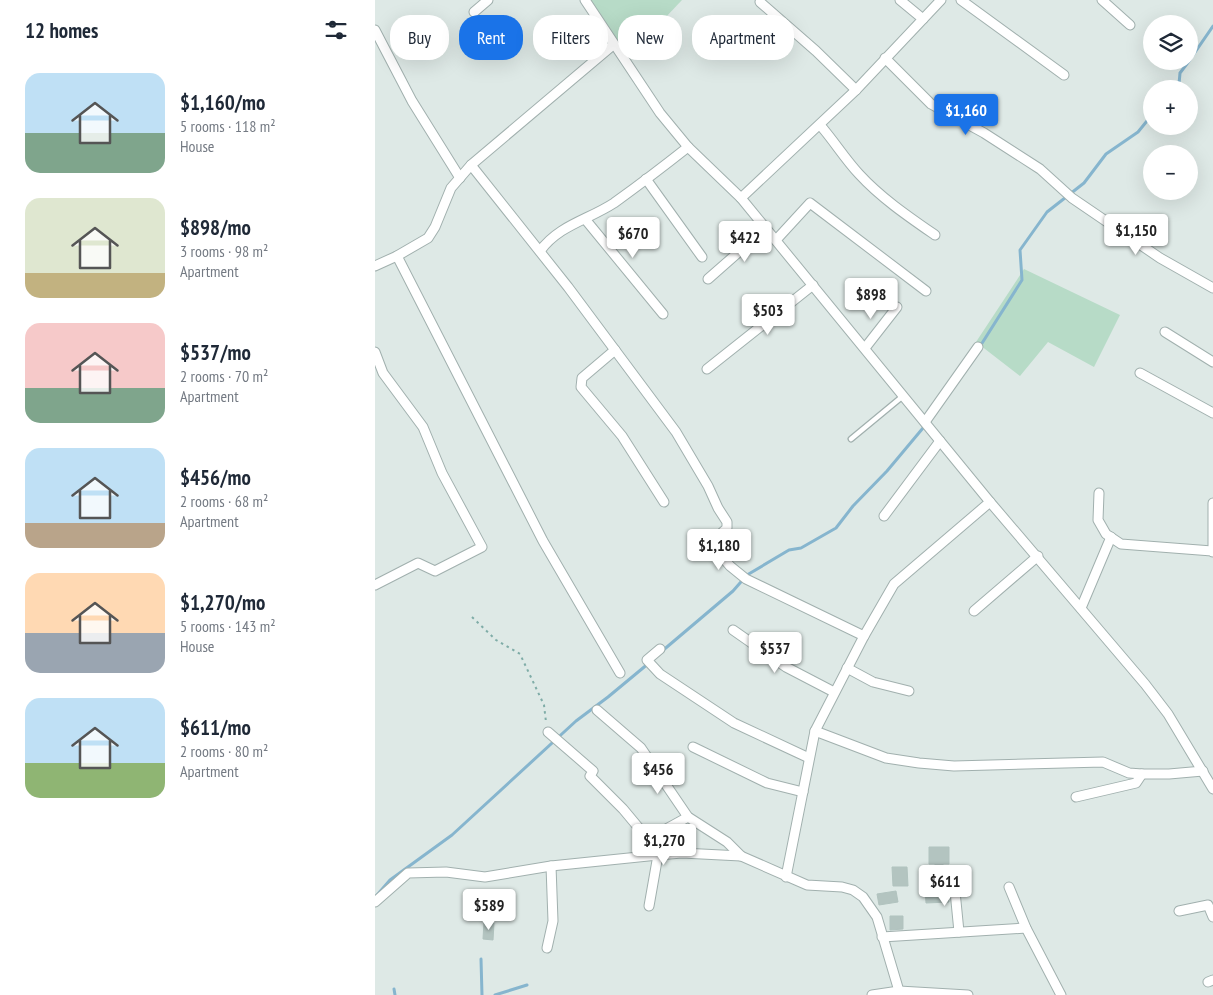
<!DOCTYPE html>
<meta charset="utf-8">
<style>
:root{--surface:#fff;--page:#f6f6f7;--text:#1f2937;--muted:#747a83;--accent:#1a73e8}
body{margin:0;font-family:"PT Sans Narrow",sans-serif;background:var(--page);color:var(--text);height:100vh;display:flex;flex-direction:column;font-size:19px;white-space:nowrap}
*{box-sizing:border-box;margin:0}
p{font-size:16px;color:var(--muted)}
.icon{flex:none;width:28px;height:28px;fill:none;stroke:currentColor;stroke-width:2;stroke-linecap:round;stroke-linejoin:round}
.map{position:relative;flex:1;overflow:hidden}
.panel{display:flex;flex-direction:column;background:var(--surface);width:375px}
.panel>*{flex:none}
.hud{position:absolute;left:15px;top:15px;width:475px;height:45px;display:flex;gap:10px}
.controls{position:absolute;left:768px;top:15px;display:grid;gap:10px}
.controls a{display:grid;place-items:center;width:55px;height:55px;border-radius:50%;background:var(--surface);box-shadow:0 5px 20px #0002;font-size:25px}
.price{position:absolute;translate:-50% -42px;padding:0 11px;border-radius:5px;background:#fff;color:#222;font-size:16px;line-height:32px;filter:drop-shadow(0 1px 2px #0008)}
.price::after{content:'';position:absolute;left:50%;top:30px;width:15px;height:11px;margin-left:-8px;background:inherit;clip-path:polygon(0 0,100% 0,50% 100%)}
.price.active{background:var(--accent);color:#fff}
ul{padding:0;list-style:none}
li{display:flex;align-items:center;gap:15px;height:125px;padding:0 25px}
li span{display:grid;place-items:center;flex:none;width:140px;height:100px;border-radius:15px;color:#555}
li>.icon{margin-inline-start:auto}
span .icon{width:60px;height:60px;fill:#fffc;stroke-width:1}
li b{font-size:21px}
h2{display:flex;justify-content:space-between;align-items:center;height:60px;padding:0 25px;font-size:21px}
.pill{padding:0 18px;border-radius:20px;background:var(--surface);box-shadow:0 5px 20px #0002;font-size:18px;line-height:45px}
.pill.active{background:var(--accent);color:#fff}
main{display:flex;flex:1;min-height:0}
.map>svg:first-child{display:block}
.green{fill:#b7dbc7}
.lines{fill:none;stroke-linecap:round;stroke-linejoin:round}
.stream{stroke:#86b5ce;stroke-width:3}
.building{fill:#b3c4c0;stroke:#b1c3bf}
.lane-casing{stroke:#a1b0ae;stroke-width:7}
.street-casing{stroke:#a1b0ae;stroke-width:11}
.path{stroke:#7faca7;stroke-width:2;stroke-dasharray:2.5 4;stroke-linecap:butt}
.lane{stroke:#fff;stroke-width:4.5}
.street{stroke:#fff;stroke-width:9}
</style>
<main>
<section class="panel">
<h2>12 homes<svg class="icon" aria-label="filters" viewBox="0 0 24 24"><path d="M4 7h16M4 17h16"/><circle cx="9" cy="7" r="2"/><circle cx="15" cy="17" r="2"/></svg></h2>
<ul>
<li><span style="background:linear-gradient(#bfe0f5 60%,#7fa58c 0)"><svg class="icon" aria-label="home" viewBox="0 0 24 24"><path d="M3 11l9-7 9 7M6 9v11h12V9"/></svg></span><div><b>$1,160/mo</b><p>5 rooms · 118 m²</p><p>House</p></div></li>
<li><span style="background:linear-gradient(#dfe7d0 75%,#c2b280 0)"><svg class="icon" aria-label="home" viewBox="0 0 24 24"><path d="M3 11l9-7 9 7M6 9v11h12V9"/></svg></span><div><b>$898/mo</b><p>3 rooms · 98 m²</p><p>Apartment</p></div></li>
<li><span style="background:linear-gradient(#f6c9c9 65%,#7fa58c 0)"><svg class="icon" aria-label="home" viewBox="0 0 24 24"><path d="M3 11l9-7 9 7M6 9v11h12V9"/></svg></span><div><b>$537/mo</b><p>2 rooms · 70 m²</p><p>Apartment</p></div></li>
<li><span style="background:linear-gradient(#bfe0f5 75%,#b9a48a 0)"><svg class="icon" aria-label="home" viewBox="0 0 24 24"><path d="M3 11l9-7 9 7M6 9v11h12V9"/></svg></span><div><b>$456/mo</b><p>2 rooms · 68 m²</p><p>Apartment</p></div></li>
<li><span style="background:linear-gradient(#ffd9b3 60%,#9aa5b1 0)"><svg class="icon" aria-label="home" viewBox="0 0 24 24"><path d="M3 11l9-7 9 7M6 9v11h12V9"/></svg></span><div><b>$1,270/mo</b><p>5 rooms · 143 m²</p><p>House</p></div></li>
<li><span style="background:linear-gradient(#bfe0f5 65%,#8fb573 0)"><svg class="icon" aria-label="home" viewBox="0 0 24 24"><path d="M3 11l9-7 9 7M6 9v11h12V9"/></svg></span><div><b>$611/mo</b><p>2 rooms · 80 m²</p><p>Apartment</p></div></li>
</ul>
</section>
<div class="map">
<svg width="838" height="995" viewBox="0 0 838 995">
<rect width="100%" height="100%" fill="#dee9e6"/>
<g class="green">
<path d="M206 0H307L254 56Z"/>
<path d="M649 269 745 315 719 367 673 342 645 376 601 342Z"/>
</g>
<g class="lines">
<g class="stream">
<path d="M814 61 838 26"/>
<path d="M800 89 804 84 805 73 814 61"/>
<path d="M604 348 647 280 645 250 672 212 709 183 731 154 763 132 776 116"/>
<path d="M286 652 358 591 372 575 414 550 426 548 461 528 478 506 512 471 548 428"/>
<path d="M2 895 15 880 77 835 201 721 233 697 274 663"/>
<path d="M106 959 107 995"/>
<path d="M19 989 20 995"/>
<path d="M120 995 152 985"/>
</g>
</g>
<g class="building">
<path d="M554 847H574V864H568V866H560V864H554Z"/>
<path d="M517 867H532L533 886H518Z"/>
<path d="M573 887 574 902 551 903 550 889Z"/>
<path d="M521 891 523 902 504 905 502 894Z"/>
<path d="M515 916H528V929L515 930Z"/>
<path d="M109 922 119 923 118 940 108 939Z"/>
</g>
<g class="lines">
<defs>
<path id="lane" d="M476 439 528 396"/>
<g id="street">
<path d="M210 0 285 113 313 147 366 198 615 502 770 684 793 714 838 789"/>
<path d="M525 0 548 19"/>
<path d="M586 0 689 75"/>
<path d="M727 0 755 25"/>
<path d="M385 2 441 51 481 90"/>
<path d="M99 12 113 0"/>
<path d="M0 30 37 101 85 178"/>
<path d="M510 58 556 104 609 133 665 169 697 198 785 258 838 288"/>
<path d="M445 125C459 141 470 159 484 174 506 198 534 217 560 235"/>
<path d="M96 165 193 287 301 432 333 486 343 508 352 522V528L339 540 338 546 355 566 371 579 489 636"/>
<path d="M271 179 327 257"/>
<path d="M366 198 481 90 566 0"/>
<path d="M210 219 288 314"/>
<path d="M401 240 435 203 551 291"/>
<path d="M165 251C184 225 213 220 239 203 264 185 289 166 313 147"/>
<path d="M22 256 168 541 245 673"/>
<path d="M0 266 22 256 53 238 60 227 76 188 96 165 238 45"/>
<path d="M333 279 391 228"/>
<path d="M790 332 838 362"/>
<path d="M490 348 522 307"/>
<path d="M240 350 207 378 206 387 247 436 289 502"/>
<path d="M0 352 8 373 48 427 67 473 107 547 60 571 43 563 0 585"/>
<path d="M332 369 438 285"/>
<path d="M765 373 838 413"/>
<path d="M550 422 603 347"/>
<path d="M724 493 723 520 731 534 746 544 837 551"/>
<path d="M838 503V552"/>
<path d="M509 516 565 441"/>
<path d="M706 608 736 537"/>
<path d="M599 611 663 556"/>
<path d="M358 630 411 667 459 692"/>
<path d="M285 649 272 660 285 674 359 723 434 758"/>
<path d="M472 668 498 682 534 691"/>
<path d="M222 710 266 748 313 817 352 842 366 856"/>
<path d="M440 731 511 758 544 763 579 766 728 762 754 773 767 774H794L828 771"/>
<path d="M173 732 218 771 215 776 248 809 273 839 313 817"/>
<path d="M318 747 392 783 428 792"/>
<path d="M701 797 761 783 767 774"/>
<path d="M411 877 440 731 489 636 519 584 615 502"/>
<path d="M579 881 584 932"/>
<path d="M634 887 651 928 686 995"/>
<path d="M0 902 33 873 71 872 110 877 176 866 283 855 307 853 366 856 432 885 467 887 478 890 488 897 502 917 524 991"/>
<path d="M274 906 283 855"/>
<path d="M804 911 833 905 838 917"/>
<path d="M507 937 651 928"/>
<path d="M172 948 178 921 176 866"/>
<path d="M833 982 838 980"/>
<path d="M497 995 524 991 593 995"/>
</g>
</defs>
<use href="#lane" class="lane-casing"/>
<use href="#street" class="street-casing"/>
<path class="path" d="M97 617 121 640 145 654 169 705 171 722"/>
<use href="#lane" class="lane"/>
<use href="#street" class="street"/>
</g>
</svg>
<div class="controls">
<a><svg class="icon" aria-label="layers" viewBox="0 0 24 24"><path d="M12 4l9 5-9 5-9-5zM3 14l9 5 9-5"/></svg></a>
<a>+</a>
<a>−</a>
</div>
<b class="price active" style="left:591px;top:136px">$1,160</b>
<b class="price" style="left:761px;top:256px">$1,150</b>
<b class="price" style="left:258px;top:259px">$670</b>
<b class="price" style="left:370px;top:263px">$422</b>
<b class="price" style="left:496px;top:320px">$898</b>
<b class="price" style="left:393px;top:336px">$503</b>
<b class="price" style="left:344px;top:571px">$1,180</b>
<b class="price" style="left:400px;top:674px">$537</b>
<b class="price" style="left:283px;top:795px">$456</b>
<b class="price" style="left:289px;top:866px">$1,270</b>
<b class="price" style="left:570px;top:907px">$611</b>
<b class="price" style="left:114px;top:931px">$589</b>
<div class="hud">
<a class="pill">Buy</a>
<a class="pill active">Rent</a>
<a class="pill">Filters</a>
<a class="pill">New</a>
<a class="pill">Apartment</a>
</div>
</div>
</main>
